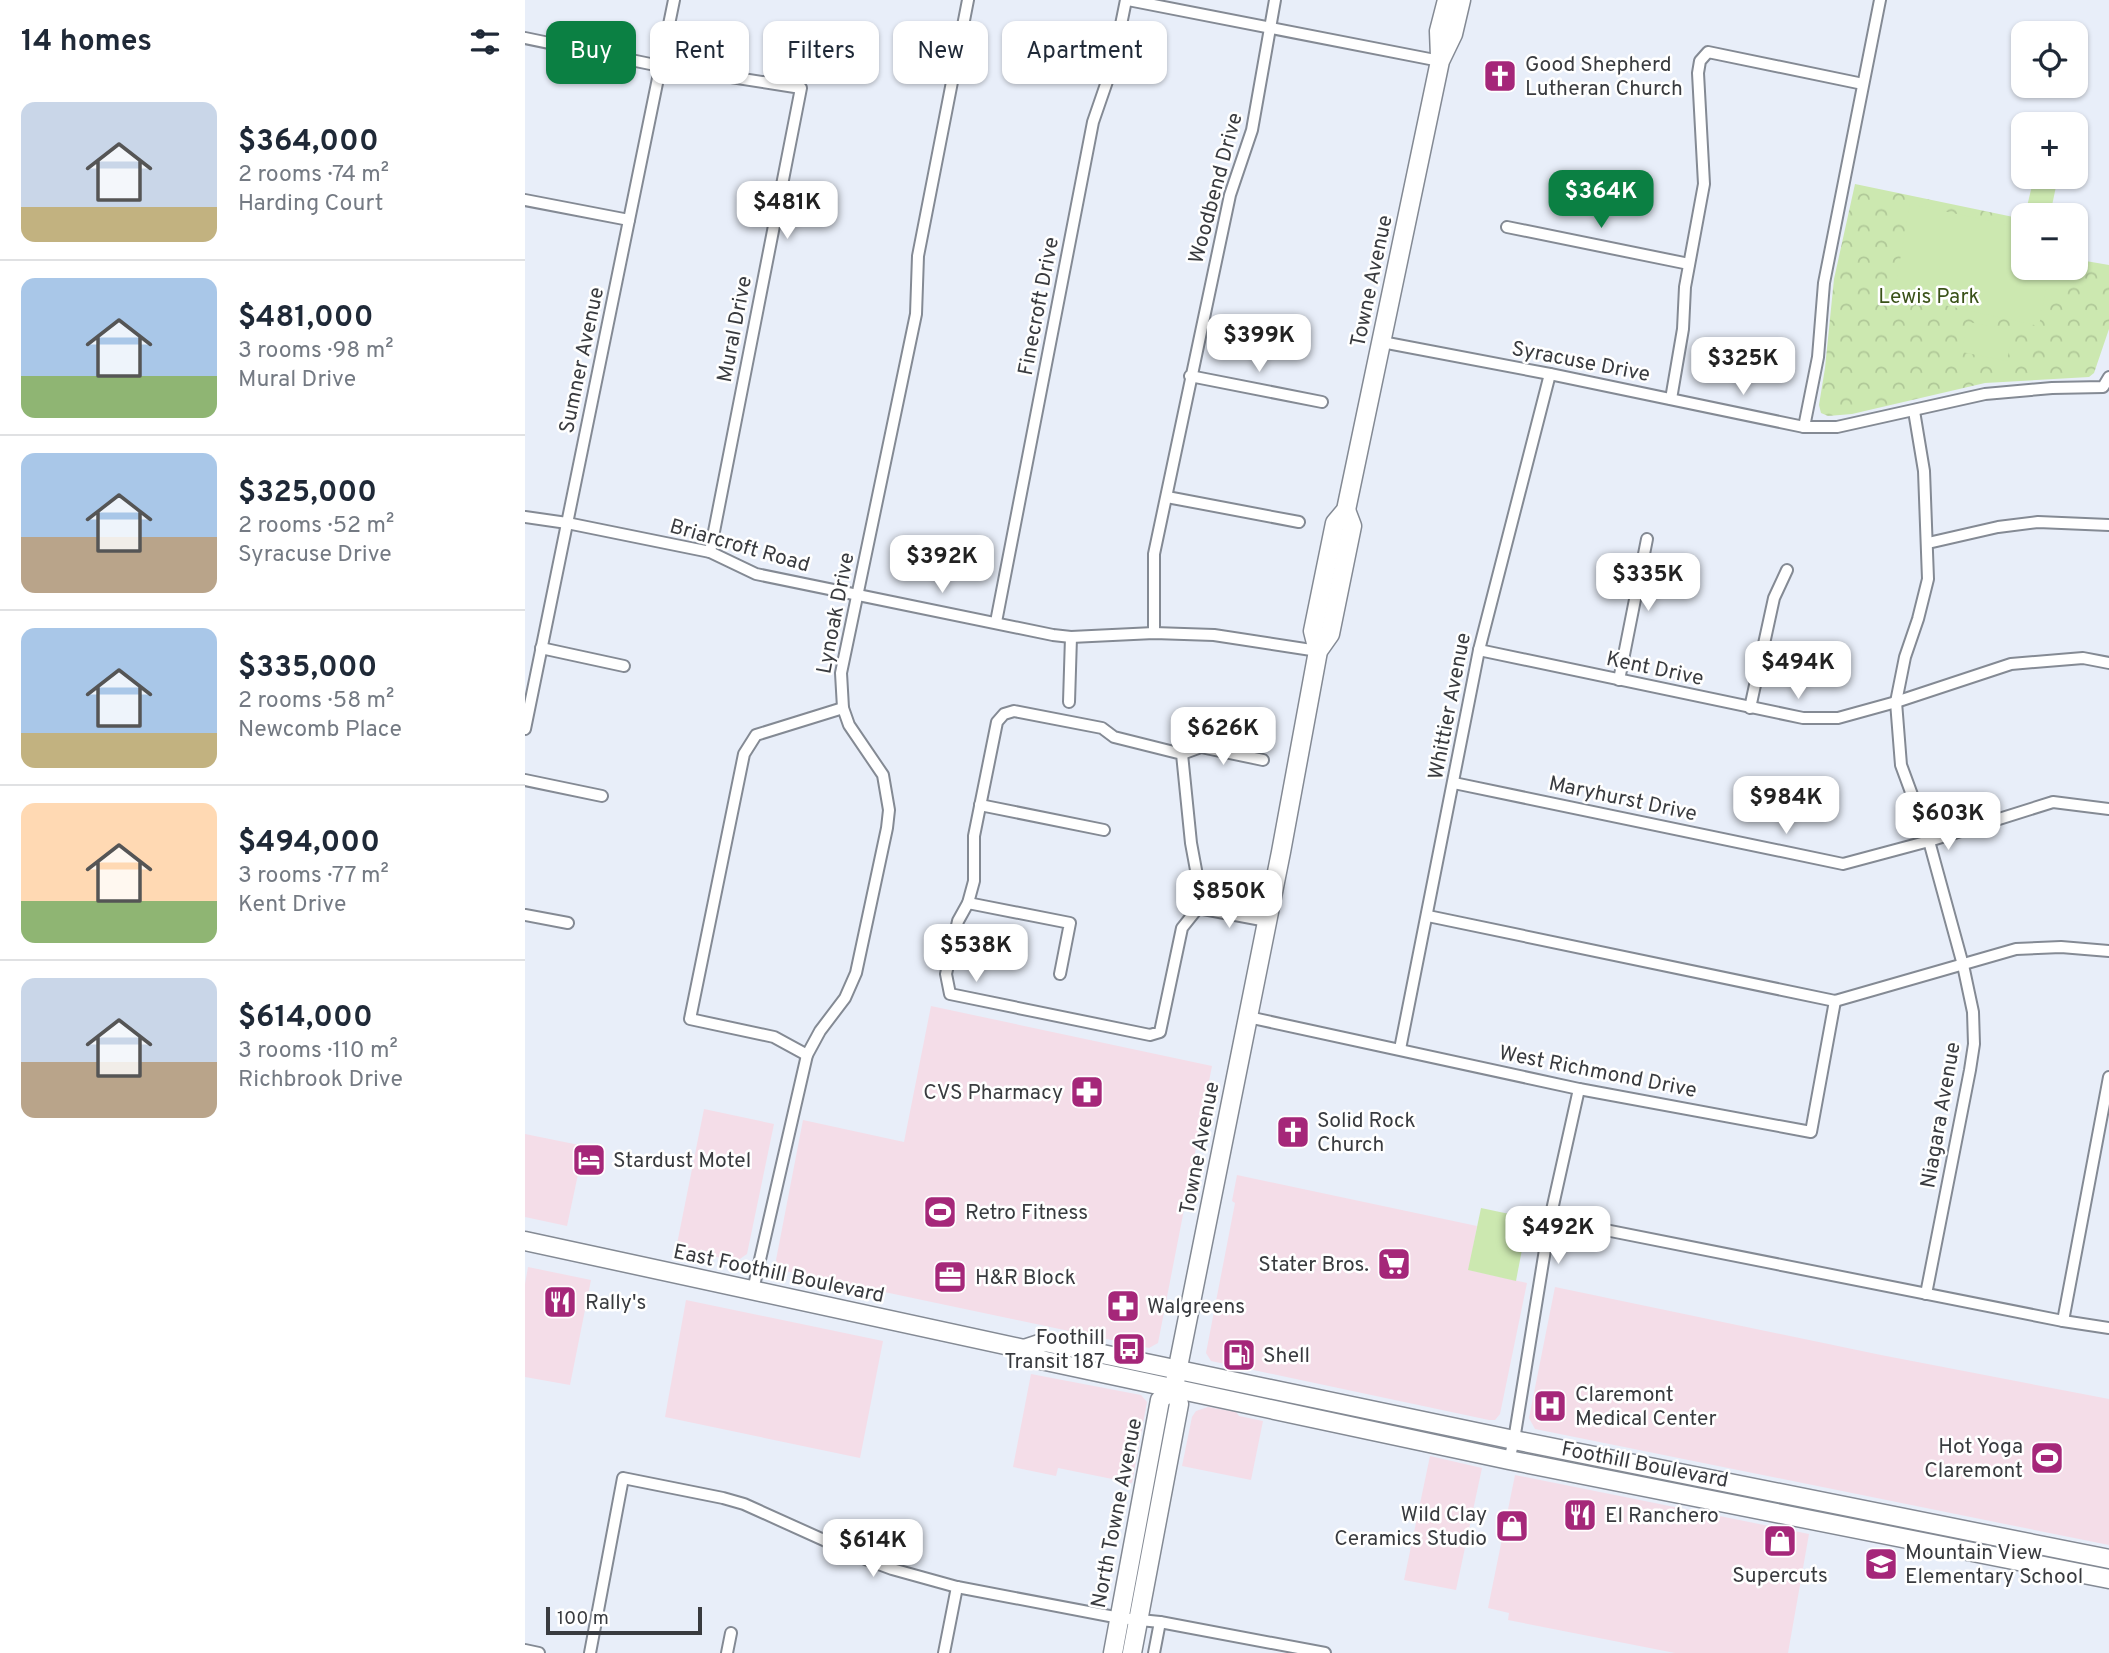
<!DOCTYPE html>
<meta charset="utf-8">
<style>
:root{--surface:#fff;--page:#f6f6f7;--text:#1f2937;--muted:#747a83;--line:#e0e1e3;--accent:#0b8043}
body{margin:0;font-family:Overpass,sans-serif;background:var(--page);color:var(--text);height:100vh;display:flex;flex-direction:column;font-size:26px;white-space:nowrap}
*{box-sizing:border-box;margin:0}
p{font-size:23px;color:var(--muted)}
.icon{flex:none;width:38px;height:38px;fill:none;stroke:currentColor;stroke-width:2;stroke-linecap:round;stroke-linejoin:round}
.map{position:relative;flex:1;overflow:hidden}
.side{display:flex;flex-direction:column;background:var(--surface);width:525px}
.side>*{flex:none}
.top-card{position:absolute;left:21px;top:21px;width:665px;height:63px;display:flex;gap:14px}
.controls{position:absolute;left:1486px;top:21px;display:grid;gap:14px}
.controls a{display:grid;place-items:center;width:77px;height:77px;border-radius:14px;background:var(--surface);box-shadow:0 2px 5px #0004;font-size:35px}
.scale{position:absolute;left:21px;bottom:18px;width:156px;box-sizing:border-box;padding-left:7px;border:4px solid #393b3f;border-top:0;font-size:19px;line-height:24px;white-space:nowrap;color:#393b3f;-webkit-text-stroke:5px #fff;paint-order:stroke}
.price{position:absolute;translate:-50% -60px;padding:0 16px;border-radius:14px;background:#fff;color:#222;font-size:23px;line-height:46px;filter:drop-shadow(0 2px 4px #0008)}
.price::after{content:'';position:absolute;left:50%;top:42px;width:21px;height:16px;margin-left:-10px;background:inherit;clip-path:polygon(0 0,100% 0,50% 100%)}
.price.on{background:var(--accent);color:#fff}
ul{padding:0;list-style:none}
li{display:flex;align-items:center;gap:21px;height:175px;padding:0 21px}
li+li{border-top:2px solid var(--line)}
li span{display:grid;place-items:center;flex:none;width:196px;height:140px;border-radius:14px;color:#555}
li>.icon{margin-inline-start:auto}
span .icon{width:84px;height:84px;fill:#fffc;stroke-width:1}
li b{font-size:30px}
h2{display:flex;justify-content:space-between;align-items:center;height:84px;padding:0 21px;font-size:30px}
.pill{padding:0 24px;border-radius:14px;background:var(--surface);box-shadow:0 2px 5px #0004;font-size:24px;line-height:63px}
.pill.on{background:var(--accent);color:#fff}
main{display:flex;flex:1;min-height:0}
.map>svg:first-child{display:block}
.commercial{fill:#f4dde8}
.forest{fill:url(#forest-crowns)}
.pitch{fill:#cce8b0}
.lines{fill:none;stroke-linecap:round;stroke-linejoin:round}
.minor-casing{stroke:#848a94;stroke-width:14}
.primary-casing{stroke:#848a94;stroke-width:21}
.minor{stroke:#fff;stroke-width:10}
.primary{stroke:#fff;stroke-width:18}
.labels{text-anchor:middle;stroke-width:5;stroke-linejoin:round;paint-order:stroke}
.poi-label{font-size:21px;fill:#393b3f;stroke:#fff;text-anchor:start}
.street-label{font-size:21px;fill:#393b3f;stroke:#fff}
.park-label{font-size:21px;fill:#3a5218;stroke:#fff}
</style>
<main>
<section class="side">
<h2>14 homes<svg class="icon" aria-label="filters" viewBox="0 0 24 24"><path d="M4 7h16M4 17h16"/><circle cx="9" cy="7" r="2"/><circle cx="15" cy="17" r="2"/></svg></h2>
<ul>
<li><span style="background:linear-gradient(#c9d6e8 75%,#c2b280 0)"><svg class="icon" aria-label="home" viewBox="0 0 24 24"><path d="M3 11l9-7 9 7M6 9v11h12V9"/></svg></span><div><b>$364,000</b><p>2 rooms · 74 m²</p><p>Harding Court</p></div></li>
<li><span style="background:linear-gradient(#a9c7e8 70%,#8fb573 0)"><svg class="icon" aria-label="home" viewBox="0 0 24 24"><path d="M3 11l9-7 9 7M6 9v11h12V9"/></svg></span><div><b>$481,000</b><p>3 rooms · 98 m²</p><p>Mural Drive</p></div></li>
<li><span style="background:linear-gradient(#a9c7e8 60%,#b9a48a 0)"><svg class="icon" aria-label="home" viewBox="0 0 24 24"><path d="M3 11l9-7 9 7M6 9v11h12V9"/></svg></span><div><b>$325,000</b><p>2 rooms · 52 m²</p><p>Syracuse Drive</p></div></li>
<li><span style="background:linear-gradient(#a9c7e8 75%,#c2b280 0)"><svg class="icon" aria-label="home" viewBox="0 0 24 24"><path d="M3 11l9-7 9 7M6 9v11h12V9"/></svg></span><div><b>$335,000</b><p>2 rooms · 58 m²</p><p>Newcomb Place</p></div></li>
<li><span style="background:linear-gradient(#ffd9b3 70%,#8fb573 0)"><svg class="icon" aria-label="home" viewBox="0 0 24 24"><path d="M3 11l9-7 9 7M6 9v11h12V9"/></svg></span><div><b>$494,000</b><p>3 rooms · 77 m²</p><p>Kent Drive</p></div></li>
<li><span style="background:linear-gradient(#c9d6e8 60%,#b9a48a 0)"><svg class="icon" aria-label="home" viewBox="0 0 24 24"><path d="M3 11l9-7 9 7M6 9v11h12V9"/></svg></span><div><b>$614,000</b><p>3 rooms · 110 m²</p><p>Richbrook Drive</p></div></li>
</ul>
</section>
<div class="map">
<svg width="1584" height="1653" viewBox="0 0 1584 1653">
<defs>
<pattern id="forest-crowns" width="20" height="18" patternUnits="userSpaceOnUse" patternTransform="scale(1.75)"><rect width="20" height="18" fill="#cce8b0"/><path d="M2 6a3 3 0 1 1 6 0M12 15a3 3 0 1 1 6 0" fill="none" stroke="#b0c898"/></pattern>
</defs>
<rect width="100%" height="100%" fill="#e8eef9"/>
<g class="commercial">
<path d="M406 1006 687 1066 633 1343 624 1348 260 1271 254 1268 251 1260 278 1120 379 1142Z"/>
<path d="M179 1109 249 1124 222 1254 212 1261 151 1249Z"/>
<path d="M0 1134 59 1146 42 1226 0 1217Z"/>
<path d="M712 1175 952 1226 944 1270 1002 1283 975 1414 970 1420H964L686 1361 681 1353 710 1203 707 1201Z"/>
<path d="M3 1267 66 1280 45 1385 0 1377V1284Z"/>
<path d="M1030 1287 1356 1355 1584 1399V1545L1010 1429 1004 1418Z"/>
<path d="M161 1300 358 1341 335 1458 140 1417Z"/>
<path d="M506 1374 616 1395 622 1402 607 1483 533 1468 531 1476 488 1467Z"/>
<path d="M683 1407 711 1412 714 1416 738 1421 726 1480 657 1466 667 1417 671 1411Z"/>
<path d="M905 1456 957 1468 931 1590 879 1580Z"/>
<path d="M990 1475 1284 1534 1263 1653H1150L983 1620 984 1613 963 1608Z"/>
</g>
<path class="forest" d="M1330 184 1498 219V268H1550L1551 230 1560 232 1555 260 1584 265V329L1569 373 1564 377 1460 383 1327 414 1303 416 1296 413 1294 405 1300 368 1309 279Z"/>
<g class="pitch">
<path d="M1509 177H1533L1525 215H1500Z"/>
<path d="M1385 204 1498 228V268H1525L1514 326 1369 294Z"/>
<path d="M1443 322 1488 330 1482 361 1437 352Z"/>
<path d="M956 1208 1003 1218 991 1281 943 1270Z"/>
</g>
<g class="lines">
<defs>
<g id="minor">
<path d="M603 0 915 61"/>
<path d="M0 38 135 66 276 88 185 552"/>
<path d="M0 200 104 220"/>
<path d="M982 227 1164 264"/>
<path d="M857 342 1025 374 1279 427H1312L1460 394 1527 388 1578 387 1584 377"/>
<path d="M665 376 797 402"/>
<path d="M1146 399 1158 329 1160 287 1179 184 1173 73 1175 61 1183 52 1338 84"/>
<path d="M1389 411 1399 471 1403 579 1393 619 1380 657 1371 702 1376 765 1404 841 1438 965 1448 1012 1449 1044 1445 1070 1401 1294"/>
<path d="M1279 427 1293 357 1299 283 1355 0"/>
<path d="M642 497 774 522"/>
<path d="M0 517 42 523 185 552 231 574 528 635 546 637 629 633 689 635 793 651"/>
<path d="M1403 543 1473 527 1513 522 1584 525"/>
<path d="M471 622 568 122 588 64 601 0"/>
<path d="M629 633V554L705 195 727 130 750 0"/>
<path d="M16 648 99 666"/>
<path d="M954 650 1278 718H1313L1371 702 1486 664 1558 658 1584 663"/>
<path d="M1094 680 1122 539"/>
<path d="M544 702 546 637"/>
<path d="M1225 708 1249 598 1262 570"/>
<path d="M489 711 577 728 589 737 657 754 666 843 676 897 673 908 657 928 635 1032 625 1035 425 994 421 974 433 921 443 903 449 881V836L472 722 479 714Z"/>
<path d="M0 729 149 0"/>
<path d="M657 754 676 747 738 760"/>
<path d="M0 780 77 796"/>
<path d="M929 783 1318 864 1404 841 1528 802 1584 809"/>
<path d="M455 805 579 830"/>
<path d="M676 897 744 910"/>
<path d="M443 903 545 923 535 974"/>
<path d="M673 908 742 921"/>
<path d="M0 915 43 923"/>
<path d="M903 916 1310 1001 1491 949 1536 947 1584 951"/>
<path d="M723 1017 1054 1089 1286 1132 1310 1001"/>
<path d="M875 1049 954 650 1025 374"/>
<path d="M282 1055 249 1037 165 1019 219 754 231 735 318 708"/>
<path d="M1025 1219 1538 1321 1584 1328"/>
<path d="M228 1290 282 1055 295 1031 320 998 331 973 362 828 364 810 358 775 324 725 318 708 316 673 391 314 393 256 443 0"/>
<path d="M1538 1321 1584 1077"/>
<path d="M984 1460 989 1440 1025 1219 1054 1089"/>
<path d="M0 1650 14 1653"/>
<path d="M65 1653 98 1478 198 1498 219 1504 343 1560 367 1569 432 1587 595 1618 635 1622 800 1653"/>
<path d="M202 1653 206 1633"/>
<path d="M419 1653 432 1587"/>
<path d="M629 1653 635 1622"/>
</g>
<g id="primary">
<path d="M915 57 914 31 922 0"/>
<path d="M793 651 788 631 810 523 821 510 915 61 928 34 936 0"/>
<path d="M0 1241 499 1349 516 1360 984 1460 1584 1579"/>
<path d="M499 1349 520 1342 989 1440 1584 1559"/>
<path d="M588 1653 635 1400 649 1387"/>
<path d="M607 1653 654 1404 649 1387 756 852 793 651 805 634 827 526 821 510"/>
</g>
</defs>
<use href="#minor" class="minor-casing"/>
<use href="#primary" class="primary-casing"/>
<use href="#minor" class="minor"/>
<use href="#primary" class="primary"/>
</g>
<defs>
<symbol id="church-square" viewBox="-11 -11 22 22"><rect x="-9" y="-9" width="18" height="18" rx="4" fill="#a52779" stroke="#fff"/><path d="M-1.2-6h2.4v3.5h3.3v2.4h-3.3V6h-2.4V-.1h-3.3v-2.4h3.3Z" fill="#fff"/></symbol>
<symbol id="pharmacy-square" viewBox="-11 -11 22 22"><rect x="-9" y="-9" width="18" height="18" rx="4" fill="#a52779" stroke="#fff"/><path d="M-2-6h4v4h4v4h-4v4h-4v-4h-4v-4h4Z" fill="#fff"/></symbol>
<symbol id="hotel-square" viewBox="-11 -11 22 22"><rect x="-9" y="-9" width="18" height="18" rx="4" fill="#a52779" stroke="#fff"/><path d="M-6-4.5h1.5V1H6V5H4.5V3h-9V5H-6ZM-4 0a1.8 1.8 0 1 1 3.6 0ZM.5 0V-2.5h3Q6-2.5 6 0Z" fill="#fff"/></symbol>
<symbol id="stadium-square" viewBox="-11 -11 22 22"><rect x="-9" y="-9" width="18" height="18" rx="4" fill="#a52779" stroke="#fff"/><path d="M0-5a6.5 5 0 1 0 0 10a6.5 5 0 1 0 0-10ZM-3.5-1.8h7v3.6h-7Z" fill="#fff"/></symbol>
<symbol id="supermarket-square" viewBox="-11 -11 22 22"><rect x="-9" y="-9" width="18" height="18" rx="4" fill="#a52779" stroke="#fff"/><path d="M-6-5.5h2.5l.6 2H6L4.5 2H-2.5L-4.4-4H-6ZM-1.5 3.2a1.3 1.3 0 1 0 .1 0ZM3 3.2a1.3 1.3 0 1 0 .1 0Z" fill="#fff"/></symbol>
<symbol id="office-square" viewBox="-11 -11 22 22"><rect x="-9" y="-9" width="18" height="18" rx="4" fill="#a52779" stroke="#fff"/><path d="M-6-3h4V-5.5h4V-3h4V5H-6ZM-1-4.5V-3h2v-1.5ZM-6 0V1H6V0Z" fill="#fff"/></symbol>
<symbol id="restaurant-square" viewBox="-11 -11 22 22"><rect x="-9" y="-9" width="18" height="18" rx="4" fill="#a52779" stroke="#fff"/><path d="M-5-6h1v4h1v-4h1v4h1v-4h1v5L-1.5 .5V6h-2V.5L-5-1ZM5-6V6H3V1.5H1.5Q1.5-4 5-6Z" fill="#fff"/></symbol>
<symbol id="bus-square" viewBox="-11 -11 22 22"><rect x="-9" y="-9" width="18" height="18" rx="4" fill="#a52779" stroke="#fff"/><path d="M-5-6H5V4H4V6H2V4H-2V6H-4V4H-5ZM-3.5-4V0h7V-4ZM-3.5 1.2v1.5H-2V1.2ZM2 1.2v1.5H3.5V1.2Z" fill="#fff"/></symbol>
<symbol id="fuel-square" viewBox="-11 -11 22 22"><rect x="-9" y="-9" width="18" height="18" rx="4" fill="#a52779" stroke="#fff"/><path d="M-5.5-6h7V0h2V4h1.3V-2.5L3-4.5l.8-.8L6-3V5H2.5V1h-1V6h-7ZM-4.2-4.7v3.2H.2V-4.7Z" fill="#fff"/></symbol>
<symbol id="hospital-square" viewBox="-11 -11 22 22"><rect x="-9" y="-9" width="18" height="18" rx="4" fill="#a52779" stroke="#fff"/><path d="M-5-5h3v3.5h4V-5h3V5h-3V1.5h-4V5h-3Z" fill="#fff"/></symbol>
<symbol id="shop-square" viewBox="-11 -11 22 22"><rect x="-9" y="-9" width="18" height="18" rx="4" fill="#a52779" stroke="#fff"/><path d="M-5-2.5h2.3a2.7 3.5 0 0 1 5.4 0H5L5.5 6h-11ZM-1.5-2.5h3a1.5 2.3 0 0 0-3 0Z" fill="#fff"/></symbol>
<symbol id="school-square" viewBox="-11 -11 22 22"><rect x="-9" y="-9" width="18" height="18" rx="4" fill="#a52779" stroke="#fff"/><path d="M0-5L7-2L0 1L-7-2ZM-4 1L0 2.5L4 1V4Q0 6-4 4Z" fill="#fff"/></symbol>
</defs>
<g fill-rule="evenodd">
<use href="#church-square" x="956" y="57" width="38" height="38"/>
<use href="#pharmacy-square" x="543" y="1073" width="38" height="38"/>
<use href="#church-square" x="749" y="1113" width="38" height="38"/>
<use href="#hotel-square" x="45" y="1141" width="38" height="38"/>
<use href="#stadium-square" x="396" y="1193" width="38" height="38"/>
<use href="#supermarket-square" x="850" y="1245" width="38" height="38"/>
<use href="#office-square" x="406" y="1258" width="38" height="38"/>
<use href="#restaurant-square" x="16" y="1283" width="38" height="38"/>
<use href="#pharmacy-square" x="579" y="1287" width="38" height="38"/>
<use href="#bus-square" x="585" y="1330" width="38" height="38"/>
<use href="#fuel-square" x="695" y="1336" width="38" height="38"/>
<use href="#hospital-square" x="1006" y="1387" width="38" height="38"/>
<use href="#stadium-square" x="1503" y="1439" width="38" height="38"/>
<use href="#restaurant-square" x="1036" y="1496" width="38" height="38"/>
<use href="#shop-square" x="968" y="1507" width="38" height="38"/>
<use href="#shop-square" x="1236" y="1522" width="38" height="38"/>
<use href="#school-square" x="1337" y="1545" width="38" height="38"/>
</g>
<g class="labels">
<g class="poi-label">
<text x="1000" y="71">Good Shepherd<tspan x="1000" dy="24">Lutheran Church</tspan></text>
<text x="538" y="1099" text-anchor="end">CVS Pharmacy</text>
<text x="792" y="1127">Solid Rock<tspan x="792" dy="24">Church</tspan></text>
<text x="88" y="1167">Stardust Motel</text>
<text x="440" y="1219">Retro Fitness</text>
<text x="844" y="1271" text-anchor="end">Stater Bros.</text>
<text x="450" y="1284">H&amp;R Block</text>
<text x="60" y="1309">Rally's</text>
<text x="622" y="1313">Walgreens</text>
<text x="580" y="1344" text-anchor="end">Foothill<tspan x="580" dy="24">Transit 187</tspan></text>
<text x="738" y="1362">Shell</text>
<text x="1050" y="1401">Claremont<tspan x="1050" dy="24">Medical Center</tspan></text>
<text x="1498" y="1453" text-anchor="end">Hot Yoga<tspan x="1498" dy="24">Claremont</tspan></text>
<text x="962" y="1521" text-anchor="end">Wild Clay<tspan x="962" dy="24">Ceramics Studio</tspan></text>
<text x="1080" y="1522">El Ranchero</text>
<text x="1380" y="1559">Mountain View<tspan x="1380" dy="24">Elementary School</tspan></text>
<text x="1255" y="1582" text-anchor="middle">Supercuts</text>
</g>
<g class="street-label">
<text transform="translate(690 188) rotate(-75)" y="7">Woodbend Drive</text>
<text transform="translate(846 281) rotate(-78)" y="7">Towne Avenue</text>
<text transform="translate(513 306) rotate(-79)" y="7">Finecroft Drive</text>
<text transform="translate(209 329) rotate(-79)" y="7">Mural Drive</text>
<text transform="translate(56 360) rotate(-78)" y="7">Sumner Avenue</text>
<text transform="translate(1056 361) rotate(11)" y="7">Syracuse Drive</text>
<text transform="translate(215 545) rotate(16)" y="7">Briarcroft Road</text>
<text transform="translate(310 613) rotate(-79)" y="7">Lynoak Drive</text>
<text transform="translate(1130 668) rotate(12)" y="7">Kent Drive</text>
<text transform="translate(924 706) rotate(-79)" y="7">Whittier Avenue</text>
<text transform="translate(1098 798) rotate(12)" y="7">Maryhurst Drive</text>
<text transform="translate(1073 1071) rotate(11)" y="7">West Richmond Drive</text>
<text transform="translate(1415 1115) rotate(-80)" y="7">Niagara Avenue</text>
<text transform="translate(674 1148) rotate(-79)" y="7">Towne Avenue</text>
<text transform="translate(254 1273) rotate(12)" y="7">East Foothill Boulevard</text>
<text transform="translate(1120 1464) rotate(11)" y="7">Foothill Boulevard</text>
<text transform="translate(591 1513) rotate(-79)" y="7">North Towne Avenue</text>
</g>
<g class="park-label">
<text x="1404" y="303">Lewis Park</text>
</g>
</g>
</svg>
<div class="controls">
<a><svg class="icon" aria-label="locate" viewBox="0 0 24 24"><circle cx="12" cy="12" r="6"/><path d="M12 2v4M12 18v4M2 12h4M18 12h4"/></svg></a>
<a>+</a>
<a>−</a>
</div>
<div class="scale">100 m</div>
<b class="price on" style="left:1076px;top:230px">$364K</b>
<b class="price" style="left:262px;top:241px">$481K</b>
<b class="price" style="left:734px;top:374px">$399K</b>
<b class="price" style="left:1218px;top:397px">$325K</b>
<b class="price" style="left:417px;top:595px">$392K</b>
<b class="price" style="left:1123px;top:613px">$335K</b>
<b class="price" style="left:1273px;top:701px">$494K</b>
<b class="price" style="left:698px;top:767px">$626K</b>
<b class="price" style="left:1261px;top:836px">$984K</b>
<b class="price" style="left:1423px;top:852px">$603K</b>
<b class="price" style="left:704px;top:930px">$850K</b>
<b class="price" style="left:451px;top:984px">$538K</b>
<b class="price" style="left:1033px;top:1266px">$492K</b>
<b class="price" style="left:348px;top:1579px">$614K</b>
<div class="top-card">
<a class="pill on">Buy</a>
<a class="pill">Rent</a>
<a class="pill">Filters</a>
<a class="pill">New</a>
<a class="pill">Apartment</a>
</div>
</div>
</main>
